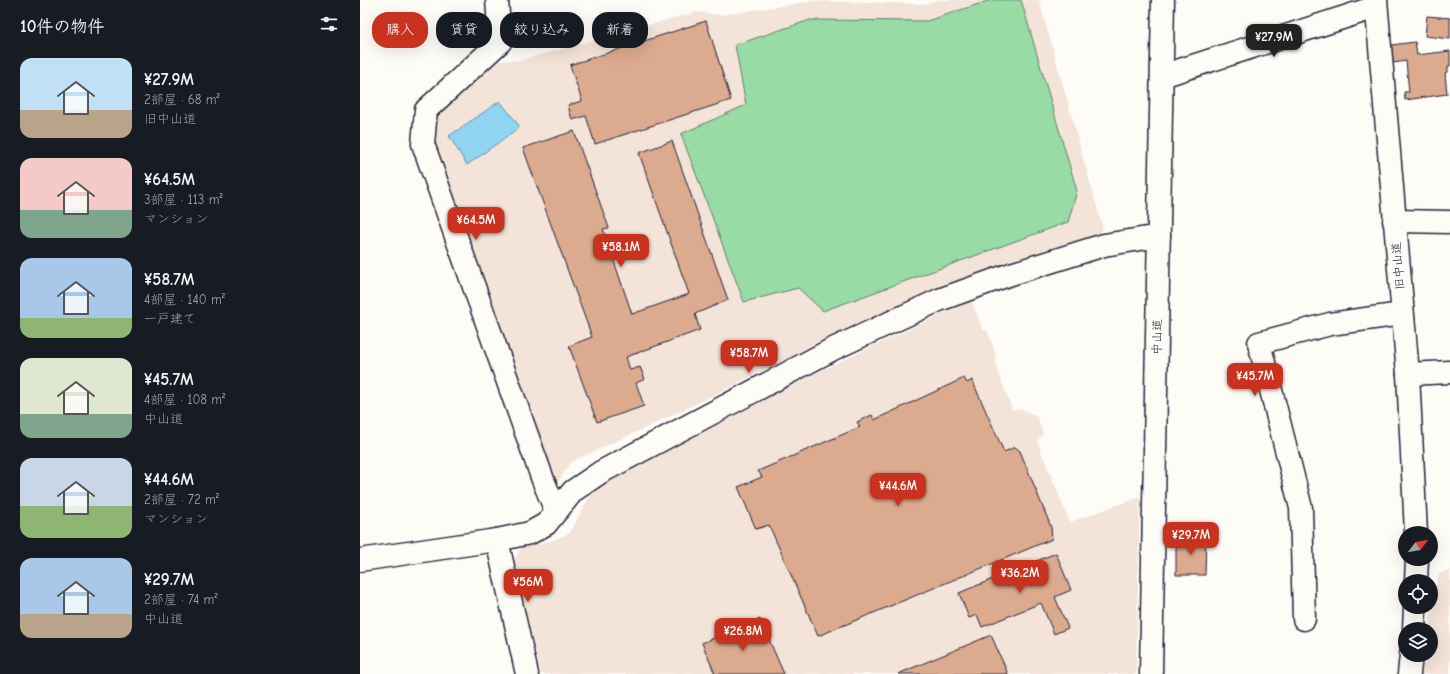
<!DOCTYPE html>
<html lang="ja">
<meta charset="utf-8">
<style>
:root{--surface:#171b24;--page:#242831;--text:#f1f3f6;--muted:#9ea1a6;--accent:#c8321e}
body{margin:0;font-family:"Comic Neue","Klee One",sans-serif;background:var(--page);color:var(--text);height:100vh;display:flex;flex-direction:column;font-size:15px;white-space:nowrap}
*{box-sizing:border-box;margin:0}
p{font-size:13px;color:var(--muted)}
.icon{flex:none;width:22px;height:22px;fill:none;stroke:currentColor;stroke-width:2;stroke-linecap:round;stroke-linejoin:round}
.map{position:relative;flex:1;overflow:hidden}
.details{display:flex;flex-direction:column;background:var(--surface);width:360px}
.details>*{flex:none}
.guide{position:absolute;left:12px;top:12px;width:380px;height:36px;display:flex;gap:8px}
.needle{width:26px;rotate:59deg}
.tools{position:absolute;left:1038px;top:526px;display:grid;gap:8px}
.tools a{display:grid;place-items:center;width:40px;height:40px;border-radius:50%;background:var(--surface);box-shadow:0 4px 16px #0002;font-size:20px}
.price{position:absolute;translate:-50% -34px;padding:0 9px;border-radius:8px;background:var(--accent);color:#fff;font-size:13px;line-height:26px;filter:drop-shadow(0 1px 2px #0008)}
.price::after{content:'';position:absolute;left:50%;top:24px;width:12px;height:9px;margin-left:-6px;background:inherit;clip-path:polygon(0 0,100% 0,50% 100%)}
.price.current{background:#222;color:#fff}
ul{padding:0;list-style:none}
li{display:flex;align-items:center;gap:12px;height:100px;padding:0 20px}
li span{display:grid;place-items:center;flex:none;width:112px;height:80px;border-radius:12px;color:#555}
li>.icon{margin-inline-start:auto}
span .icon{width:48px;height:48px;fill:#fffc;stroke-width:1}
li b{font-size:17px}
h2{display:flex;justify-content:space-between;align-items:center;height:48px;padding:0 20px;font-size:17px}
.pill{padding:0 14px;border-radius:16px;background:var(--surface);box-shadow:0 4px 16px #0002;font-size:14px;line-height:36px}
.pill.current{background:var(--accent);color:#fff}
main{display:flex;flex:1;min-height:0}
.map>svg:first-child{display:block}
.built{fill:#f3e3d8}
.green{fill:#99dba5;stroke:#5e7e70}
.water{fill:#8fd5f1;stroke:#638da8}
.building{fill:#dcaa8f;stroke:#22223b}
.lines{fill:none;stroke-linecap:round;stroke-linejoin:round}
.minor-casing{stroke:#22223b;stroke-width:25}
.highway-casing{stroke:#22223b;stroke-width:25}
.minor{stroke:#fdfcf7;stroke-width:22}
.highway{stroke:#fdfcf7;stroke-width:22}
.labels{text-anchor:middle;stroke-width:4;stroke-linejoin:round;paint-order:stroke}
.street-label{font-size:12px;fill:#22223b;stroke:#fdfcf7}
</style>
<main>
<section class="details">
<h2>10件の物件<svg class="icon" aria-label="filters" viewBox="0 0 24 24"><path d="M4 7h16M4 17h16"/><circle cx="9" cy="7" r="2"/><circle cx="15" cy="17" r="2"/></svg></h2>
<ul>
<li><span style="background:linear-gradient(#bfe0f5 65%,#b9a48a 0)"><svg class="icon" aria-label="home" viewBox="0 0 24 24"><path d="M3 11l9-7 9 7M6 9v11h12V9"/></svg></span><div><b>¥27.9M</b><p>2部屋 · 68 m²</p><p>旧中山道</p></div></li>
<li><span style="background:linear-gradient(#f6c9c9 65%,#7fa58c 0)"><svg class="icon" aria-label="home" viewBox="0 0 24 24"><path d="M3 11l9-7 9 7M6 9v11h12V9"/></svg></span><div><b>¥64.5M</b><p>3部屋 · 113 m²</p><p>マンション</p></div></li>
<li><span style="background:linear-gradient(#a9c7e8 75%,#8fb573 0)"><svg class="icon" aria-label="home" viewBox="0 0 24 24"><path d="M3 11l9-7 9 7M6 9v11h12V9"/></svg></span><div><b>¥58.7M</b><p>4部屋 · 140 m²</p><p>一戸建て</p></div></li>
<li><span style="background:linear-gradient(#dfe7d0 70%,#7fa58c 0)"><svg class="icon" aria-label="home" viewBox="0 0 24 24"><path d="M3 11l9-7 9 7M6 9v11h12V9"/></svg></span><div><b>¥45.7M</b><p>4部屋 · 108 m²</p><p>中山道</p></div></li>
<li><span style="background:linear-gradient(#c9d6e8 60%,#8fb573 0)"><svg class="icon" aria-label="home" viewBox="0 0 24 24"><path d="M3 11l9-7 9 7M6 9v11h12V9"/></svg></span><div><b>¥44.6M</b><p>2部屋 · 72 m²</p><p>マンション</p></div></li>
<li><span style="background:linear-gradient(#a9c7e8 70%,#b9a48a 0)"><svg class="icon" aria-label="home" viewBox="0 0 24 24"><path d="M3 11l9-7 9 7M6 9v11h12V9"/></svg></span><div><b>¥29.7M</b><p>2部屋 · 74 m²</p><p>中山道</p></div></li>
</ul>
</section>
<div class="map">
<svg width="1090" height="674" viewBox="0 0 1090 674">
<rect width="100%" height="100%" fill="#fdfcf7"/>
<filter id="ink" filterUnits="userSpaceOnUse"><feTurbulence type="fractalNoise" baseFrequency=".025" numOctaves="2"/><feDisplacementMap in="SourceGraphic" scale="8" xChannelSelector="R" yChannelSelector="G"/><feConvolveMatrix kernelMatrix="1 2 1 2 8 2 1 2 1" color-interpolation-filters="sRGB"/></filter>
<g filter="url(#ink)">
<g class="built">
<path d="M578 0H679L743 229 737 237 615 277 520 314 298 422 211 462 196 485 72 138V114L136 61 161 60 337 12 361 15 454 1 568 4Z"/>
<path d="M611 300 623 330H627L635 353 637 369 652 410 663 409 677 417 683 433 677 442 710 522 780 497 776 674H181L154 560 161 548 191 541 210 533 234 489 454 374Z"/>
<path d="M1090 570V674H1062L1065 655H1071V629H1069L1078 574Z"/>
</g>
<path class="green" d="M631 0H661L717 191 708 222 463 311 438 288 384 302 321 134 386 105 375 45 450 20 567 21Z"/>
<path class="water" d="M140 101 160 127 107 165 89 136Z"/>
<g class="building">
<path d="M1067 16 1090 18V39L1065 36Z"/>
<path d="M346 21 371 100 235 144 226 116 212 120 208 105 222 101 210 65Z"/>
<path d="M1055 42 1057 55 1090 51V66H1088V72L1085 73 1087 94 1045 100 1044 92H1049L1046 61 1033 63 1031 45Z"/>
<path d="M214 131 249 228 243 229 272 314 329 294 279 153 312 141 368 300 335 314 340 330 266 357 270 370 280 367 285 379 276 383 284 406 237 422 209 346 232 337 163 148Z"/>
<path d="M604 378 607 383 612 380 644 452 655 447 660 451 691 527 692 539 458 636 409 525 396 529 378 487 402 477 398 471 500 427 497 422 512 415 514 420Z"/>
<path d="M816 538H846L845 575H816Z"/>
<path d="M696 553 711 590 695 597 708 628 694 634 681 603 622 627 617 615 609 618 599 593Z"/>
<path d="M400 619 424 674H355L342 643Z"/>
<path d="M631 635 648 674H538Z"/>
</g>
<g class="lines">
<defs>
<g id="minor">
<path d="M137 0 140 42 66 110 63 144 183 480 196 511"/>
<path d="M1016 0 1048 374 1056 533"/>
<path d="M802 76 1016 7"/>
<path d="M1034 221 1090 222"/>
<path d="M1048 374 1090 372"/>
<path d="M137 540 167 674"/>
<path d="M0 560 137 540 170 533 186 524 213 491 241 472 473 349 579 300 651 274 744 245 799 236"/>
<path d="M1056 581 1057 559"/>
<path d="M944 619 941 508 899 343 970 324 1042 314"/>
<path d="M1054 629 1055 607"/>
<path d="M1049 674 1051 655"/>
</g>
<path id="highway" d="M791 674 803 0"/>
</defs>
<use href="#minor" class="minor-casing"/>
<use href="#highway" class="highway-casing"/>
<use href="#minor" class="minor"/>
<use href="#highway" class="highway"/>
</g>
</g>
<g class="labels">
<g class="street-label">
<text transform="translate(1038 266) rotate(-95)" y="4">旧中山道</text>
<text transform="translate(797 337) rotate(-89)" y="4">中山道</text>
</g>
</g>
</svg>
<div class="tools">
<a><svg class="needle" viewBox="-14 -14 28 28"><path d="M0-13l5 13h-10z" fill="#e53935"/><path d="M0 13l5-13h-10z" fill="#9ea1a6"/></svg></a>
<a><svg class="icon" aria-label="locate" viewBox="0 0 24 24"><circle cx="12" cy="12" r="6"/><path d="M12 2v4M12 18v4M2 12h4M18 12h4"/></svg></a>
<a><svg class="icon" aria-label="layers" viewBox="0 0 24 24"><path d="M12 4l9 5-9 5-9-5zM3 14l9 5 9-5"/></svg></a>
</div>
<b class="price current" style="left:914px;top:58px">¥27.9M</b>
<b class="price" style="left:116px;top:241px">¥64.5M</b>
<b class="price" style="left:261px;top:268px">¥58.1M</b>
<b class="price" style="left:389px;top:374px">¥58.7M</b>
<b class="price" style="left:895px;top:397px">¥45.7M</b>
<b class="price" style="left:538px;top:507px">¥44.6M</b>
<b class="price" style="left:831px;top:556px">¥29.7M</b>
<b class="price" style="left:660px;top:594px">¥36.2M</b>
<b class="price" style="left:168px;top:603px">¥56M</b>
<b class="price" style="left:383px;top:652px">¥26.8M</b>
<div class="guide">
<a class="pill current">購入</a>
<a class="pill">賃貸</a>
<a class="pill">絞り込み</a>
<a class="pill">新着</a>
</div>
</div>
</main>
